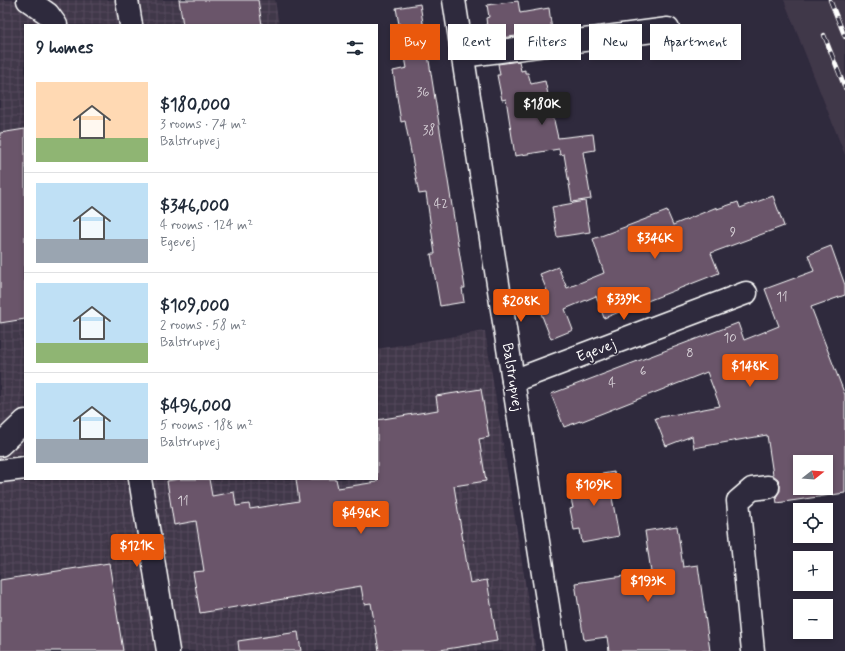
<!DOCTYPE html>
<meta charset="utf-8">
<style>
:root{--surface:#fff;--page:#f6f6f7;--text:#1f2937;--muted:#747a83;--line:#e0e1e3;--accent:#ea580c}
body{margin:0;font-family:Mynerve,sans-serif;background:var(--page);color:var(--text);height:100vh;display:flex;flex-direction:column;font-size:15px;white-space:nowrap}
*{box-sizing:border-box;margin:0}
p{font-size:13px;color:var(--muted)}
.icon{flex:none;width:22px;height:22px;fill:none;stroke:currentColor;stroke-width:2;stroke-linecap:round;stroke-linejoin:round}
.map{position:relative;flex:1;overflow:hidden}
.drawer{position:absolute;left:24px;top:24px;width:354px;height:456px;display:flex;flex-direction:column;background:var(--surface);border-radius:0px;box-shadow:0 2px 6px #0003}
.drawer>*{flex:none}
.banner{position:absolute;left:390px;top:24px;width:380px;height:36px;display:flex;gap:8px}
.needle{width:26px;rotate:73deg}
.controls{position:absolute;left:793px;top:455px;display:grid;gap:8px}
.controls a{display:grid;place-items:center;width:40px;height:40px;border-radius:0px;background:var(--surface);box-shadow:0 2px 6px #0003;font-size:20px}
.price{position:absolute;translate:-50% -34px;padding:0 9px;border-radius:4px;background:var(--accent);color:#fff;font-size:13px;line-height:26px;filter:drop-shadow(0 1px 2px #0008)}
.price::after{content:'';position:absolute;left:50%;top:24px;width:12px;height:9px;margin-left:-6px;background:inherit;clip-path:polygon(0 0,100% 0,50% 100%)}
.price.active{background:#222;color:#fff}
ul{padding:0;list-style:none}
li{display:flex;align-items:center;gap:12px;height:100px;padding:0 12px}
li+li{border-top:1px solid var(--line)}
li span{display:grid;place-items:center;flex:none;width:112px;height:80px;border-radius:0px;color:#555}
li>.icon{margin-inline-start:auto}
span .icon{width:48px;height:48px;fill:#fffc;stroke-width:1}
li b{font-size:17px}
h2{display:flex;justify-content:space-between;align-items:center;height:48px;padding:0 12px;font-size:17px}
.tag{padding:0 14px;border-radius:0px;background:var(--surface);box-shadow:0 2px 6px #0003;font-size:14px;line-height:36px}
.tag.active{background:var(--accent);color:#fff}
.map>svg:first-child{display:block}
.built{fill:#41374a}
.industrial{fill:url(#industrial-grid)}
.building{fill:#6a556a;stroke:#fff;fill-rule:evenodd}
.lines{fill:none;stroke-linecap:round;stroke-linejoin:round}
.minor-casing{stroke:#fff;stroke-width:25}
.minor{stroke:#2f2a3d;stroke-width:22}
.rail-casing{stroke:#fff;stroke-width:4.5}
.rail{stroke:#2f2a3d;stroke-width:3;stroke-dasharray:9;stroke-linecap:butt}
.labels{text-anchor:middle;stroke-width:3.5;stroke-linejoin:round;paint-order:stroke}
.number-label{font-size:13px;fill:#dad4da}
.street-label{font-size:15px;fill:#fff;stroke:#2f2a3d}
</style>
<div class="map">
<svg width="845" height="651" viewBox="0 0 845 651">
<defs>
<pattern id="industrial-grid" width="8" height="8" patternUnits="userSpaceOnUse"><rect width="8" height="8" fill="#41374a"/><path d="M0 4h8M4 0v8" fill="none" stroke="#544b5c"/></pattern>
</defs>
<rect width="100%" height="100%" fill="#2f2a3d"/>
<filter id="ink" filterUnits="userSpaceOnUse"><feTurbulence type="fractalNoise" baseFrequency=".025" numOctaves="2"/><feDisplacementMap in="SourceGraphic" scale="8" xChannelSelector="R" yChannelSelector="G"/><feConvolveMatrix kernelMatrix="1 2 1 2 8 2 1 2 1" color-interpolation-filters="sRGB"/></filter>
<g filter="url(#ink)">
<path class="built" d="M784 0H845V155Z"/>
<path class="industrial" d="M0 0H275L279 25H25V479H377V349L485 331 536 651H0Z"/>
<g class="building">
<path d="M179 0H258L262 25H183Z"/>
<path d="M518 1 520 13 549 8 552 31 494 39 492 34 488 35 486 18 489 17 487 5Z"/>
<path d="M420 4 465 288H462L464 302 440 306 431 254H435L426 193 419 194 405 121 401 122 393 71 407 68 396 8Z"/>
<path d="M519 61 521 71 525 70V73H528L531 84 545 81 558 138 593 134 595 150 583 152 591 199 572 202 564 154 560 155 559 149 515 156 506 99 502 100 497 75H500L498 64Z"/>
<path d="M25 129V319L0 323V133Z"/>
<path d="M773 196 784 226 711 253 719 273 604 318 596 296 565 309 573 330 551 339 535 298 548 293 540 274 558 267 567 288 604 273 593 239 667 211 673 225 717 207V209L738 202 740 208Z"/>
<path d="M585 201 590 232 557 237 552 207Z"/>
<path d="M831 246 845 285V295L811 307 845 395V493L777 503 776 497 780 491V485L778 479 773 475 767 435 694 448 692 436 666 446 655 418 720 406 707 372 580 422V421L564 427 551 394 738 323 744 340 779 326 765 289 814 271 808 255ZM800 462H826V488H800Z"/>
<path d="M481 389 489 437 479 439 486 481 454 486 470 583 487 580 497 641 434 651H379L371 603 364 604 361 586 200 613 193 572 204 571 196 521 174 525 167 481 179 479H209L212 496 234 492 236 506 249 504 250 509 299 501 296 479H336L338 488 377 482V420L438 410 436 396Z"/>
<path d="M614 472 618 491 611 492 619 536 582 543 580 529 574 530 570 509 573 508 567 480Z"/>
<path d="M677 526 683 567 698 565 710 651H609L607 637 584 640 575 583 651 572 645 531Z"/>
<path d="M109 563 123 651H0V580Z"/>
<path d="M298 632 301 651H239L238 641Z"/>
</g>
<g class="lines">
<defs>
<g id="minor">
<path d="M28 0 48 14 56 25"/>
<path d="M127 0 131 25"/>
<path d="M454 0 555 651"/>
<path d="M462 56 668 29"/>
<path d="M513 381 746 293"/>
<path d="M0 445 25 421"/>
<path d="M0 471 25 468"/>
<path d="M140 479 168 651"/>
<path d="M753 651 738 501 752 489 768 487"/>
</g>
</defs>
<use href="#minor" class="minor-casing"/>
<use href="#minor" class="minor"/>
<defs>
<g id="rail">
<path d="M830 0 845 37"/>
<path d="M824 35 845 88"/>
</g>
</defs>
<use href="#rail" class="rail-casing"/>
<use href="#rail" class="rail"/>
</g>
</g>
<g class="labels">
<g class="number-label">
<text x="423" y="96">36</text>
<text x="429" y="134">38</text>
<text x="441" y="208">42</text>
<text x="733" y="236">9</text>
<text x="782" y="301">11</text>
<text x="730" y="342">10</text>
<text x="690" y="357">8</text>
<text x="643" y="375">6</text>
<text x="612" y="387">4</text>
<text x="183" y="505">11</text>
</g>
<g class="street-label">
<text transform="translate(596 350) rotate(-21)" y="5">Egevej</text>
<text transform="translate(513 377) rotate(81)" y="5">Balstrupvej</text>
</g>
</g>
</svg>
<div class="controls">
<a><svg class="needle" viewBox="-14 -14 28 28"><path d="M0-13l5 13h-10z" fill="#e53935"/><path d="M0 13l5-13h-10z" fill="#747a83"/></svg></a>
<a><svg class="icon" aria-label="locate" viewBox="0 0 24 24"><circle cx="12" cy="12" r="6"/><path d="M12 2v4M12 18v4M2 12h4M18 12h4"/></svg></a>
<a>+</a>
<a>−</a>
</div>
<b class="price active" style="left:542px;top:126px">$180K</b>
<b class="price" style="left:655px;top:260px">$346K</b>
<b class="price" style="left:624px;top:321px">$339K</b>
<b class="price" style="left:521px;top:323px">$208K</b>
<b class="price" style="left:750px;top:388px">$148K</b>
<b class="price" style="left:594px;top:507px">$109K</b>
<b class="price" style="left:361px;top:535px">$496K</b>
<b class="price" style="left:137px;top:568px">$121K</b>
<b class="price" style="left:648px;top:603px">$193K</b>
<div class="banner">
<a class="tag active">Buy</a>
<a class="tag">Rent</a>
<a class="tag">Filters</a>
<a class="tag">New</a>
<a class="tag">Apartment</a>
</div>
<section class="drawer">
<h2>9 homes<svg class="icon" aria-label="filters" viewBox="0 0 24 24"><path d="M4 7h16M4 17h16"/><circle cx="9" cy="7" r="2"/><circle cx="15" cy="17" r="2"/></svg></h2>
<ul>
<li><span style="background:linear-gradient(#ffd9b3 70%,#8fb573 0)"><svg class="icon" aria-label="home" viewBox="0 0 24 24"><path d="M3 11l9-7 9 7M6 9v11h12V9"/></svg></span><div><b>$180,000</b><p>3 rooms · 74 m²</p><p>Balstrupvej</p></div></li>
<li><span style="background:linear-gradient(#bfe0f5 70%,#9aa5b1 0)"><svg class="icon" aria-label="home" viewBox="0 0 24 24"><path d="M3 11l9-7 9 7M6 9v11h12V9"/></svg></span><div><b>$346,000</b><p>4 rooms · 124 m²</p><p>Egevej</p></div></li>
<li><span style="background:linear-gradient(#bfe0f5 75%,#8fb573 0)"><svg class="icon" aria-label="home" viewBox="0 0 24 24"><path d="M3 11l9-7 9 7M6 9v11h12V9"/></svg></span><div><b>$109,000</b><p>2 rooms · 58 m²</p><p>Balstrupvej</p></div></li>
<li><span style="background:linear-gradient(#bfe0f5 70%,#9aa5b1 0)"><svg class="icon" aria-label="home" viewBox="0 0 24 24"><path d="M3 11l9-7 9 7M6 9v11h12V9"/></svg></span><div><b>$496,000</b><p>5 rooms · 188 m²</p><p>Balstrupvej</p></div></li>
</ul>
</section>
</div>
